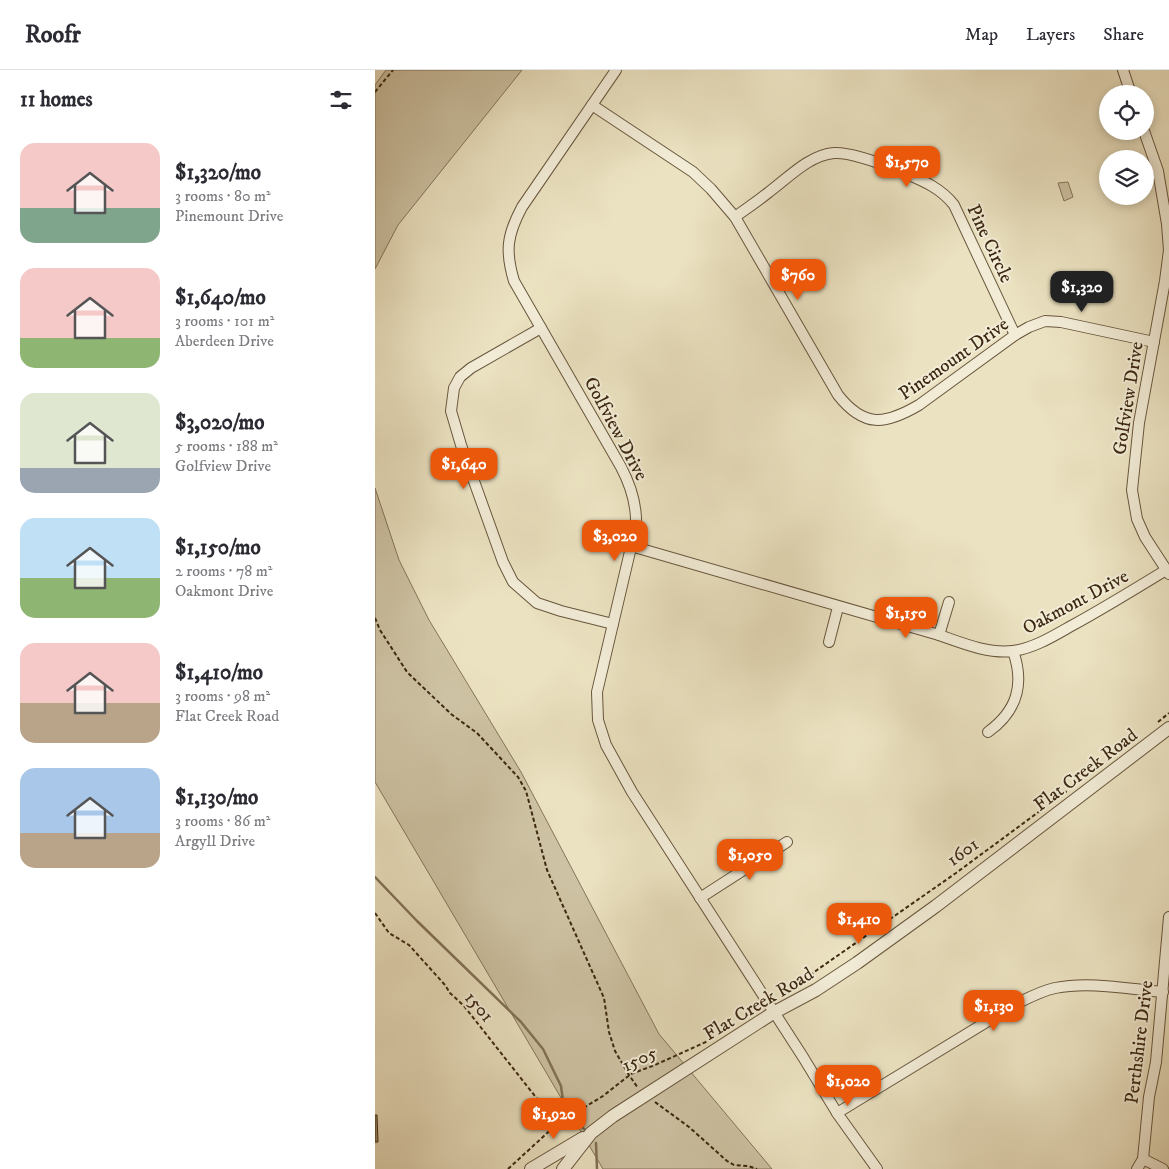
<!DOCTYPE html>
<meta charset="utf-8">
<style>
:root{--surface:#fff;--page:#f2f2f3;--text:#2b2b33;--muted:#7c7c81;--line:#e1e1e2;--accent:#ea580c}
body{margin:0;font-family:"IM FELL DW Pica",serif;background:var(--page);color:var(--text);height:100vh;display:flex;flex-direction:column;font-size:19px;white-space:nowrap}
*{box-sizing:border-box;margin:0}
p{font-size:16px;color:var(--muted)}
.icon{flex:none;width:28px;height:28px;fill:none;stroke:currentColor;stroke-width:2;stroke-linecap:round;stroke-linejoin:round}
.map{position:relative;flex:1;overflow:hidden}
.details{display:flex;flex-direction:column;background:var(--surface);width:375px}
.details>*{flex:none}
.fabs{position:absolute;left:724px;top:15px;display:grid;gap:10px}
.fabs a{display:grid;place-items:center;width:55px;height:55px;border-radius:50%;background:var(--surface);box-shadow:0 2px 8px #0003;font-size:25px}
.price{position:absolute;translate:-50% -42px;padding:0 11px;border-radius:10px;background:var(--accent);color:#fff;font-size:16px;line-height:32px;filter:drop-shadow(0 1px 2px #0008)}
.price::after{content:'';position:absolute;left:50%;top:30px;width:15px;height:11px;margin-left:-8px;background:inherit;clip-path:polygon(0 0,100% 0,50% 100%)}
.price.active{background:#222;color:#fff}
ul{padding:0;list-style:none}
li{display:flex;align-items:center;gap:15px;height:125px;padding:0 20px}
li span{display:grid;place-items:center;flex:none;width:140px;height:100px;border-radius:15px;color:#555}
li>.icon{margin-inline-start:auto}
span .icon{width:60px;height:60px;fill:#fffc;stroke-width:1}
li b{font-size:21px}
h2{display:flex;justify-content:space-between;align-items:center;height:60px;padding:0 20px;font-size:21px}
header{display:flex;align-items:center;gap:30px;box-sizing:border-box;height:70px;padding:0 25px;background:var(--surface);border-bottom:1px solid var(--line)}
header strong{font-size:24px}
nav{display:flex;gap:28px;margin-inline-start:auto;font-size:18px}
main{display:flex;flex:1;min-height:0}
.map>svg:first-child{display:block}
.green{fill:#cdc2a3;stroke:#84755a}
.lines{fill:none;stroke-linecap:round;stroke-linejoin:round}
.stream{stroke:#827257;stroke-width:2.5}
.building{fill:#97896d;stroke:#3c2811;filter:url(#shadow)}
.minor-casing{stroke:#68563d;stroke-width:12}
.tertiary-casing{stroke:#68563d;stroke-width:14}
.path{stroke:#3c2811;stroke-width:2;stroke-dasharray:4 2.5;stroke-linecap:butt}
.minor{stroke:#f2ecd7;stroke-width:10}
.tertiary{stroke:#f2ecd7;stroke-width:12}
.labels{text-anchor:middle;stroke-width:4;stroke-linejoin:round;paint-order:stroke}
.street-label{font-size:19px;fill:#3c2811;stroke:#f2ecd7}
</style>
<header>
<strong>Roofr</strong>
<nav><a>Map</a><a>Layers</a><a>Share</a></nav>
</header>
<main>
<section class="details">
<h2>11 homes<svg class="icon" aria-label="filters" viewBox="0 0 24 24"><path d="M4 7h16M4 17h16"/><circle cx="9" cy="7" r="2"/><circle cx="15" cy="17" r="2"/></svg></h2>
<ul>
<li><span style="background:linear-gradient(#f6c9c9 65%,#7fa58c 0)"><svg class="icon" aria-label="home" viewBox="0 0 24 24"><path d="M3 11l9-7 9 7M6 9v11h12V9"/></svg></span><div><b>$1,320/mo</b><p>3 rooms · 80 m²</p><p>Pinemount Drive</p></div></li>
<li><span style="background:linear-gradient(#f6c9c9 70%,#8fb573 0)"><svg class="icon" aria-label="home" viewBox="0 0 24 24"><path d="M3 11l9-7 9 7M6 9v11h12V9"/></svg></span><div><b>$1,640/mo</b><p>3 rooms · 101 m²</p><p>Aberdeen Drive</p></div></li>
<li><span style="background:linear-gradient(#dfe7d0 75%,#9aa5b1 0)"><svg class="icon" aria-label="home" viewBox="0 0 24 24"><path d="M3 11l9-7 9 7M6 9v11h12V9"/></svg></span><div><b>$3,020/mo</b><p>5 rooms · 188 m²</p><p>Golfview Drive</p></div></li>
<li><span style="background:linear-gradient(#bfe0f5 60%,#8fb573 0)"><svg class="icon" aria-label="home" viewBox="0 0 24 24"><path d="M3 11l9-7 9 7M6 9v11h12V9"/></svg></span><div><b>$1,150/mo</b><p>2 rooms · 78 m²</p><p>Oakmont Drive</p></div></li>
<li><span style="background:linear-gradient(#f6c9c9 60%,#b9a48a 0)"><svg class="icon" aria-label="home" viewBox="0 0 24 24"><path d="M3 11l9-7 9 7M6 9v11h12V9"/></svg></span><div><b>$1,410/mo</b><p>3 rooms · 98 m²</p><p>Flat Creek Road</p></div></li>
<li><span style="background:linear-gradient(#a9c7e8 65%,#b9a48a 0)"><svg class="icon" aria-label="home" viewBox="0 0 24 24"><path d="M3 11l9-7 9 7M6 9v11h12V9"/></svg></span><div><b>$1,130/mo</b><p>3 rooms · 86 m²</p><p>Argyll Drive</p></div></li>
</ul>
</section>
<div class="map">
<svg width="794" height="1099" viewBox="0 0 794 1099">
<defs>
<filter id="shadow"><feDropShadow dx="-3.5" dy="3.5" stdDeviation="2.5" flood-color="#0004"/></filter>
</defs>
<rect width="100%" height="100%" fill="#ebe2c1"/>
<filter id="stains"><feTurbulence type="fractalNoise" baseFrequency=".004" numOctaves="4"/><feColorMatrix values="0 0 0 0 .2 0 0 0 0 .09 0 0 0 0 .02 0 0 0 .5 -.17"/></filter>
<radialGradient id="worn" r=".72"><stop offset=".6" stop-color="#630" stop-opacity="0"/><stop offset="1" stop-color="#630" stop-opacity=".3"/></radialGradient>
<g class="green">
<path d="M11 0H147L23 155 0 199V15Z"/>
<path d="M693 112 698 127 689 131 683 113Z"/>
<path d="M0 418 24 490 54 550 146 702 284 964 397 1099H228L0 712Z"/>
</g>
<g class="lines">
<g class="stream">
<path d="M0 807 42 851 146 952 168 979 186 1016 189 1038 210 1060"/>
<path d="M221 1073 222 1099"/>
</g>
</g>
<path class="building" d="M0 1045H2L3 1072H0Z"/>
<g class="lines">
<defs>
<g id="minor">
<path d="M241 0 147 137C132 165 130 181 139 211L246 397C256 416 262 434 261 456L222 622 223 650 231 675 257 722 428 987 462 1043 502 1099"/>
<path d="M748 0 756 24"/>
<path d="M217 35 318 102 336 119 360 147 463 325C489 358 510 355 544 335L640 265 654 257 670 251 686 252 779 272"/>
<path d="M769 61 783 101 792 154 794 180 790 211 764 353 757 420 762 449 770 467 794 504"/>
<path d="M360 147C371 139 383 131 394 122 413 108 434 85 459 83 475 82 510 95 525 101 546 110 565 117 579 135L640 265"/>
<path d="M166 258 96 298 85 307 79 318 76 341 86 375 128 492 138 512 162 533 186 541 238 554"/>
<path d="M256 476 564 565C587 573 613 584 638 581 660 578 680 565 698 555 729 538 760 519 791 500"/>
<path d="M564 565 574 532"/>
<path d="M454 572 463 537"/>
<path d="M613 662C642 641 650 615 638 581"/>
<path d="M325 828 412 772"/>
<path d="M462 1043 641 934C653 928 666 921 680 918 715 911 753 919 788 922"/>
<path d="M768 1089 788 1099"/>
<path d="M762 1099 768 1089 774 1027 781 992 794 847"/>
</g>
<g id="tertiary">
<path d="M156 1099 208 1068"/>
<path d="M188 1099 216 1063 238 1046 398 943 441 920 482 893 561 836 794 658"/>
</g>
</defs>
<use href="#minor" class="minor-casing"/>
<use href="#tertiary" class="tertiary-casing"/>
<g class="path">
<path d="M0 22 18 0"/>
<path d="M0 548 5 560 32 602 76 644 102 663 143 707 151 721 172 800 229 928 234 962 240 981 254 1005 263 1018"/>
<path d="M783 652 794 643"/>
<path d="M0 843 14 863 34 875 70 915 75 923 89 936 126 983 182 1054"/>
<path d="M420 918 442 900 581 803 692 721"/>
<path d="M280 1032 314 1057 352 1091 359 1095 373 1096 382 1099"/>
<path d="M133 1099 182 1054 228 1026 256 1004 280 995 333 971"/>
</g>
<use href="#minor" class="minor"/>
<use href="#tertiary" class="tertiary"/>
</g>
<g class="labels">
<g class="street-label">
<text transform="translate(616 173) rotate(65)" y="7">Pine Circle</text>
<text transform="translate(578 288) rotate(-35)" y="7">Pinemount Drive</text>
<text transform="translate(752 328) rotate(-81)" y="7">Golfview Drive</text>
<text transform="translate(242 358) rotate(62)" y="7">Golfview Drive</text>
<text transform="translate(700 531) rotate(-28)" y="7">Oakmont Drive</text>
<text transform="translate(710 699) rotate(-37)" y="7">Flat Creek Road</text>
<text transform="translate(587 781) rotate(-36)" y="7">1601</text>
<text transform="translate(383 933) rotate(-31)" y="7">Flat Creek Road</text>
<text transform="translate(105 936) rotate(49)" y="7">1501</text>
<text transform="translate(763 972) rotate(-83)" y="7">Perthshire Drive</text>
<text transform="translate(264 988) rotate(-25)" y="7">1505</text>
</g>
</g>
<rect width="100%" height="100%" filter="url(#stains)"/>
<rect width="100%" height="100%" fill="url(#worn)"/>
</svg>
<div class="fabs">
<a><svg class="icon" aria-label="locate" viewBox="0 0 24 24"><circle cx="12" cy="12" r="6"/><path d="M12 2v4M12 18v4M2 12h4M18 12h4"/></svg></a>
<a><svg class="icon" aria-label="layers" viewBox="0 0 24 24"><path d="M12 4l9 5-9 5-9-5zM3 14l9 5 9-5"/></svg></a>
</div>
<b class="price" style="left:532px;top:118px">$1,570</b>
<b class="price" style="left:423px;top:231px">$760</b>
<b class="price active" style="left:707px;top:243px">$1,320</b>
<b class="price" style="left:89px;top:420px">$1,640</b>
<b class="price" style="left:240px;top:492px">$3,020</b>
<b class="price" style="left:531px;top:569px">$1,150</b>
<b class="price" style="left:375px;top:811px">$1,050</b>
<b class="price" style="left:484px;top:875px">$1,410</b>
<b class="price" style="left:619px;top:962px">$1,130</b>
<b class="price" style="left:473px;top:1037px">$1,020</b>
<b class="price" style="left:179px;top:1070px">$1,920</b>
</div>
</main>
